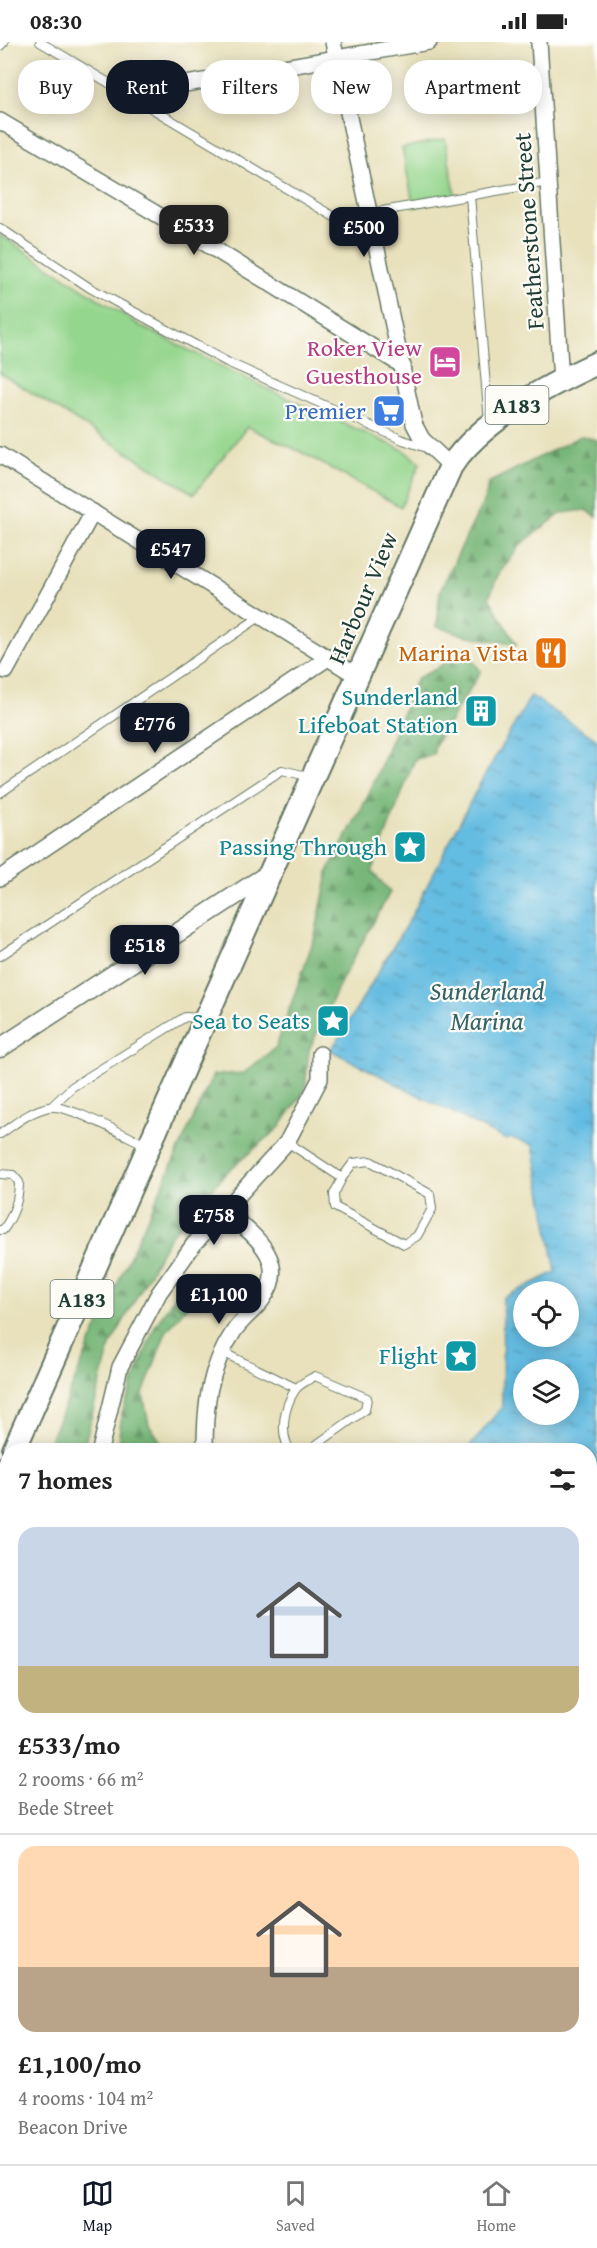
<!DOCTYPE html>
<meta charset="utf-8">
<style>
:root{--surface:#fff;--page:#f6f6f6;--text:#222;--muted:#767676;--line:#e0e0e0;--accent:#111827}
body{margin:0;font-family:"Gentium Book Plus",serif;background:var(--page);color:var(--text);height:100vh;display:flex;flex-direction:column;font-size:22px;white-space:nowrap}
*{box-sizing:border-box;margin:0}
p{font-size:20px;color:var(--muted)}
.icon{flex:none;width:33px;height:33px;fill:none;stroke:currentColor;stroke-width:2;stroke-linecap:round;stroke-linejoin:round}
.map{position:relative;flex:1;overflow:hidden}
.drawer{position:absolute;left:0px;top:1401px;width:597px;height:722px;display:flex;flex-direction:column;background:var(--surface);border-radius:24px 24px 0 0;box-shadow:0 3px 15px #0003}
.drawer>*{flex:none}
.banner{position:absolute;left:18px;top:18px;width:561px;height:54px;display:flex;gap:12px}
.controls{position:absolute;left:513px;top:1239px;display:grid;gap:12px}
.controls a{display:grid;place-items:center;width:66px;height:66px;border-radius:50%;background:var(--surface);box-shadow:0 3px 15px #0003;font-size:30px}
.price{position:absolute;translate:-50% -51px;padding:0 14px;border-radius:12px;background:var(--accent);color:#fff;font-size:20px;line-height:39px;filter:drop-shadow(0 2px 3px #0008)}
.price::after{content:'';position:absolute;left:50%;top:36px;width:18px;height:14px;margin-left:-9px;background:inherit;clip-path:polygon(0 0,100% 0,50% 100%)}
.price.on{background:#222;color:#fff}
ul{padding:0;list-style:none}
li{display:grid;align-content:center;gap:12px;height:318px;padding:0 18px}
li+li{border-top:2px solid var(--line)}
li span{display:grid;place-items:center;height:186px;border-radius:18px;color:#555}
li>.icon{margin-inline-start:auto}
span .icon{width:108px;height:108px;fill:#fffc;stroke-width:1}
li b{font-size:26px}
h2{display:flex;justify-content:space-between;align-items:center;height:72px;padding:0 18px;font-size:26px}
.pill{padding:0 21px;border-radius:24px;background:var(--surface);box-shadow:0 3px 15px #0003;font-size:21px;line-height:54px}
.pill.on{background:var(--accent);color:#fff}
.status{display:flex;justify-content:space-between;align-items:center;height:42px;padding:0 30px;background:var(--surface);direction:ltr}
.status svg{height:16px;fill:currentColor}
.tab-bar{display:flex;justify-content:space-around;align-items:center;height:84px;border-top:2px solid var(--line);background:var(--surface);font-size:16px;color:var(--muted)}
.tab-bar a{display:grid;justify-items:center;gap:3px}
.tab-bar .on{color:var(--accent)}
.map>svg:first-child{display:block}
.green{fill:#95d68e;stroke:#5a8a61;stroke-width:1.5}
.forest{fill:url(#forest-firs);stroke:#4c7a56;stroke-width:1.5}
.water{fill:url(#water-ripples);stroke:#427c8a;stroke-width:1.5;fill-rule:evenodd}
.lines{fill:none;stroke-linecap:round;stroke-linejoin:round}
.service-casing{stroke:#657664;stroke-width:10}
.minor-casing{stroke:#657664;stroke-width:18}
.tertiary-casing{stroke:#657664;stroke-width:21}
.primary-casing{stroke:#657664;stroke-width:26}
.service{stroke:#fff;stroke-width:8}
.minor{stroke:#fff;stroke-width:15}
.tertiary{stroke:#fff;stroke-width:18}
.primary{stroke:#fff;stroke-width:22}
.labels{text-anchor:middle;stroke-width:4.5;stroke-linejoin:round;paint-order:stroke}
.shield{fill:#fdfcf7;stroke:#62766e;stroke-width:1.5}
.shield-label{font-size:22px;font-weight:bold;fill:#1f3d34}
.street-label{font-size:24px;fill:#1f3d34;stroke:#fdfcf7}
.hotel-label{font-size:24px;fill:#b23c85;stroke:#fdfcf7;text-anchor:end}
.shop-label{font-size:24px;fill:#366cbe;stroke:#fdfcf7;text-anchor:end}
.food-label{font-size:24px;fill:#c56008;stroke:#fdfcf7;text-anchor:end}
.culture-label{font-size:24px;fill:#0d838f;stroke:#fdfcf7;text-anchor:end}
.water-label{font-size:26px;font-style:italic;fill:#346368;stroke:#fdfcf7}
</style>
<div class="status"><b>08:30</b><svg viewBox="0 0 49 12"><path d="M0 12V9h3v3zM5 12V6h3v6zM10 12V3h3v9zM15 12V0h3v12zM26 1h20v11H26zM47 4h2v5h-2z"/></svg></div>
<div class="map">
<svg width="597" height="2122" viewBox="0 0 597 2122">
<defs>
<pattern id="forest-firs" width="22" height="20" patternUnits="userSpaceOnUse" patternTransform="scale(1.5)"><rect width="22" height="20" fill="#78b779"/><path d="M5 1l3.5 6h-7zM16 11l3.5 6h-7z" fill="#629664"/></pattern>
<pattern id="water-ripples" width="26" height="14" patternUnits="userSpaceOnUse" patternTransform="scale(1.5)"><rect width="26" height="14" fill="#64bce1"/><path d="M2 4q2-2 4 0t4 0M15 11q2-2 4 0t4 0" fill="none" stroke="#529ab7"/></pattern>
</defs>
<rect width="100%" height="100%" fill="#fdfcf7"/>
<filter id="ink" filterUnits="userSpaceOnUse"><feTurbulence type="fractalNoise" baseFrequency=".0167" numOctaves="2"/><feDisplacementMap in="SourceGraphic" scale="12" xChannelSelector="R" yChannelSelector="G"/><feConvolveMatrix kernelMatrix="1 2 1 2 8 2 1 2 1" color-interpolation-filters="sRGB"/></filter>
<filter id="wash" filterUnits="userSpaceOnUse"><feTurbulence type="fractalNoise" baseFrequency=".008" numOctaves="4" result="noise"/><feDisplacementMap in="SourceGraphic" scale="24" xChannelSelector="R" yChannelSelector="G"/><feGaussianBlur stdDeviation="1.35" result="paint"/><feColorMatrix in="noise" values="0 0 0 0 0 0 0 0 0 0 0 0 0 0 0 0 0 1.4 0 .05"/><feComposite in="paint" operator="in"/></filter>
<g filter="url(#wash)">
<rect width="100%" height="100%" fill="#e8e1bc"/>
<g class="green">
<path d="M445 97 456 156 414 165 402 106Z"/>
<path d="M0 193 142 285 274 350 403 408 420 421 401 465 301 410 247 385 194 452 0 331Z"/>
<path d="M79 2115H159V2122H78Z"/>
</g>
<g class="forest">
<path d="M581 394 597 398V475L586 468 562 471 521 502 498 533 489 556 517 603 464 593 436 584C440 572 437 559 441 547L486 454 488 441Z"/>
<path d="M462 606 481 629 435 703 433 713 415 717 372 829 390 850 342 937 309 1008 305 1048 279 1086 228 1129 170 1194 110 1304 83 1408H46L92 1297 213 1033 244 1031 276 1005 315 894 329 827 368 754 417 636 436 627Z"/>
<path d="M187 1235 186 1265 166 1290 143 1352 149 1383 167 1408H117L122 1371 155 1284Z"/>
</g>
<path class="water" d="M531 654 597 698V2122H195L197 2115H590V1408H467L502 1365 503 1256 556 1230 533 1103 511 1096 506 1098 330 1008 340 995 412 873 479 743ZM524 1250H568V1294H524ZM524 1328H568V1372H524Z"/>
</g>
<g filter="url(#ink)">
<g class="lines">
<defs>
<g id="service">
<path d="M40 0 373 198"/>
<path d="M0 4 4 0"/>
<path d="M470 154 489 380"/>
<path d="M371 171 548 140"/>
<path d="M0 186 90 246 227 320 403 398 427 406"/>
<path d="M0 751 261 574"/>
<path d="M0 914 282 728 311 735"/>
<path d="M51 1065 72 1045 185 975 202 976"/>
<path d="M0 1092C15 1082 30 1069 49 1065 68 1062 128 1095 148 1104"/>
<path d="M287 1100 342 1136 353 1121 370 1119 430 1152 432 1167 417 1194 404 1202 335 1165 334 1152 342 1136"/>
<path d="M0 1132 13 1133 19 1140C19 1158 14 1173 3 1188H0"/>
<path d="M224 1311 296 1346"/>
<path d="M290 1408C279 1391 284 1365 295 1348 299 1342 309 1338 315 1334L367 1356 365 1368 309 1408"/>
</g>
<g id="minor">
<path d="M333 0 414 382 422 397 451 424"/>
<path d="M539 0 561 339"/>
<path d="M128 52 429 0"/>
<path d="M0 79 187 190 403 324"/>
<path d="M0 413 359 635"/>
<path d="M6 629 93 470"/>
<path d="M0 836 328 616"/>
<path d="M100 1408 120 1325 159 1251 194 1202 287 1100 320 1037V1012"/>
<path d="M205 1408C205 1364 208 1328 234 1289 242 1277 254 1269 262 1258 292 1218 251 1191 224 1168"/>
<path d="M0 1461 8 1464"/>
<path d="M0 1675 8 1665"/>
<path d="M0 1886 8 1927"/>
<path d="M0 1972 8 1971"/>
<path d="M1 2122 8 2103"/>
</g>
<path id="tertiary" d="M0 1006 270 831"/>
<g id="primary">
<path d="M14 1408 451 424C482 378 547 344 597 321"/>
<path d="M0 1440 8 1424"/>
</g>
</defs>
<use href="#service" class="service-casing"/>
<use href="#minor" class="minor-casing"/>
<use href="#tertiary" class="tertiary-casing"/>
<use href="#primary" class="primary-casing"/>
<use href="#service" class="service"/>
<use href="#minor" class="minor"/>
<use href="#tertiary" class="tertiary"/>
<use href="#primary" class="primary"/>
</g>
</g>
<defs>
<symbol id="hotel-square" viewBox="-11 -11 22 22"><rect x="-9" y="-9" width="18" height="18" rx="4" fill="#d1479c" stroke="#fdfcf7"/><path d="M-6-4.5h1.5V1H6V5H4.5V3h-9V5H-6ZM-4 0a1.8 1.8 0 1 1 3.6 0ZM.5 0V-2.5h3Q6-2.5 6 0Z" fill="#fff"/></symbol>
<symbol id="supermarket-square" viewBox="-11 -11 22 22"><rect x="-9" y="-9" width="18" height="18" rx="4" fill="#3f7fe0" stroke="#fdfcf7"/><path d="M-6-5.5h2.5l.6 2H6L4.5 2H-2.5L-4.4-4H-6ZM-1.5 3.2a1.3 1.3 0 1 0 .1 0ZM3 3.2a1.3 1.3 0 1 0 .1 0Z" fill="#fff"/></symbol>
<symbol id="restaurant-square" viewBox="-11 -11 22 22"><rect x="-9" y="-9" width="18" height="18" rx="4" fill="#e8710a" stroke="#fdfcf7"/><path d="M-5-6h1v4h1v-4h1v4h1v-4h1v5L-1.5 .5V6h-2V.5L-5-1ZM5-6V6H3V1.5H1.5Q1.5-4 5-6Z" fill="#fff"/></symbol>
<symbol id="building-square" viewBox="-11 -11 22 22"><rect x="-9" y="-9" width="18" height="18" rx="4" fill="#0f9aa8" stroke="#fdfcf7"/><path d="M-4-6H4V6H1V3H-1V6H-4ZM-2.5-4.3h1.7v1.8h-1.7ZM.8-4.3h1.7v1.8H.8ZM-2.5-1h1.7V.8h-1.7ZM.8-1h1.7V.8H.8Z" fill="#fff"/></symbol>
<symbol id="sight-square" viewBox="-11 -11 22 22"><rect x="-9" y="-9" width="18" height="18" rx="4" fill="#0f9aa8" stroke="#fdfcf7"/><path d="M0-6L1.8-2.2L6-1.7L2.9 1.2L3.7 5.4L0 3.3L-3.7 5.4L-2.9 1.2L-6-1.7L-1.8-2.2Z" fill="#fff"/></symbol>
</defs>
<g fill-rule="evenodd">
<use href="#hotel-square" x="426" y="301" width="38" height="38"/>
<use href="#supermarket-square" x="370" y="350" width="38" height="38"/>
<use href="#restaurant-square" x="532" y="592" width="38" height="38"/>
<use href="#building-square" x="462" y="650" width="38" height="38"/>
<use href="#sight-square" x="391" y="786" width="38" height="38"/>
<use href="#sight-square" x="314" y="960" width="38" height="38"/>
<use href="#sight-square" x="442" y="1295" width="38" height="38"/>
</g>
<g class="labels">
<g class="shield">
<rect x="485.5" y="344" width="63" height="38" rx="4.5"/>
<rect x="50.5" y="1238" width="63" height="38" rx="4.5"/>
</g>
<g class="shield-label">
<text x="517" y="371">A183</text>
<text x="82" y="1265">A183</text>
</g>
<g class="street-label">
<text transform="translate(529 189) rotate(-94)" y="8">Featherstone Street</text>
<text transform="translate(363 556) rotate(-67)" y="8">Harbour View</text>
</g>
<g class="hotel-label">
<text x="422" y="314">Roker View<tspan x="422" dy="28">Guesthouse</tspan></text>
</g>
<g class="shop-label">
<text x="366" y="377">Premier</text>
</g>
<g class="food-label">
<text x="528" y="619">Marina Vista</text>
</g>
<g class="culture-label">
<text x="458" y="663">Sunderland<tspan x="458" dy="28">Lifeboat Station</tspan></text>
<text x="387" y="813">Passing Through</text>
<text x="310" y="987">Sea to Seats</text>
<text x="438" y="1322">Flight</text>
</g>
<g class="water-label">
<text x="487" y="958">Sunderland<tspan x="487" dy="30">Marina</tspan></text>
</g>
</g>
</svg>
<div class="controls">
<a><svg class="icon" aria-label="locate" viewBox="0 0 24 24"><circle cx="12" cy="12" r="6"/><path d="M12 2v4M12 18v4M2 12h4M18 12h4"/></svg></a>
<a><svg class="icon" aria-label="layers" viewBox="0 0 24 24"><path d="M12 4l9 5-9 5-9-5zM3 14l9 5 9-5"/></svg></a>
</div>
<b class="price on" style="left:194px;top:214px">£533</b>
<b class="price" style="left:364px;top:216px">£500</b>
<b class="price" style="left:171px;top:538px">£547</b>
<b class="price" style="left:155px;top:712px">£776</b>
<b class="price" style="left:145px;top:934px">£518</b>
<b class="price" style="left:214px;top:1204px">£758</b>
<b class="price" style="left:219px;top:1283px">£1,100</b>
<div class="banner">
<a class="pill">Buy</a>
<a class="pill on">Rent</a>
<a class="pill">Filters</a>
<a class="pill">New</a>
<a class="pill">Apartment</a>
</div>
<section class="drawer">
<h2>7 homes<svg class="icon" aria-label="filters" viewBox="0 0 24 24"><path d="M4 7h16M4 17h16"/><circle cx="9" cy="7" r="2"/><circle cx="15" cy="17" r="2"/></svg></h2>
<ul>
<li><span style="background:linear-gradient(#c9d6e8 75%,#c2b280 0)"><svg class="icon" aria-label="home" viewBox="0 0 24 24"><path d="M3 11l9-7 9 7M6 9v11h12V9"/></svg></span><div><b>£533/mo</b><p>2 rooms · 66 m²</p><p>Bede Street</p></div></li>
<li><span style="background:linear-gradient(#ffd9b3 65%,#b9a48a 0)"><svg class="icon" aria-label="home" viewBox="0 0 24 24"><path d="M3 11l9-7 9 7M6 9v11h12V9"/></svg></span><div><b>£1,100/mo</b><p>4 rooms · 104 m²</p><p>Beacon Drive</p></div></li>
</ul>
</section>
</div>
<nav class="tab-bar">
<a class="on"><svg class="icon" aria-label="map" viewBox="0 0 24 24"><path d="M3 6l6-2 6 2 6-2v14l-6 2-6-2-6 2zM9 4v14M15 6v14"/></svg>Map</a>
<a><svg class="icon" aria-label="saved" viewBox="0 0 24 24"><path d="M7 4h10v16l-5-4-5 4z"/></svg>Saved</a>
<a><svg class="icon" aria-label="home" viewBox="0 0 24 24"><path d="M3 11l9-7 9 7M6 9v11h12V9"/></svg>Home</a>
</nav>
